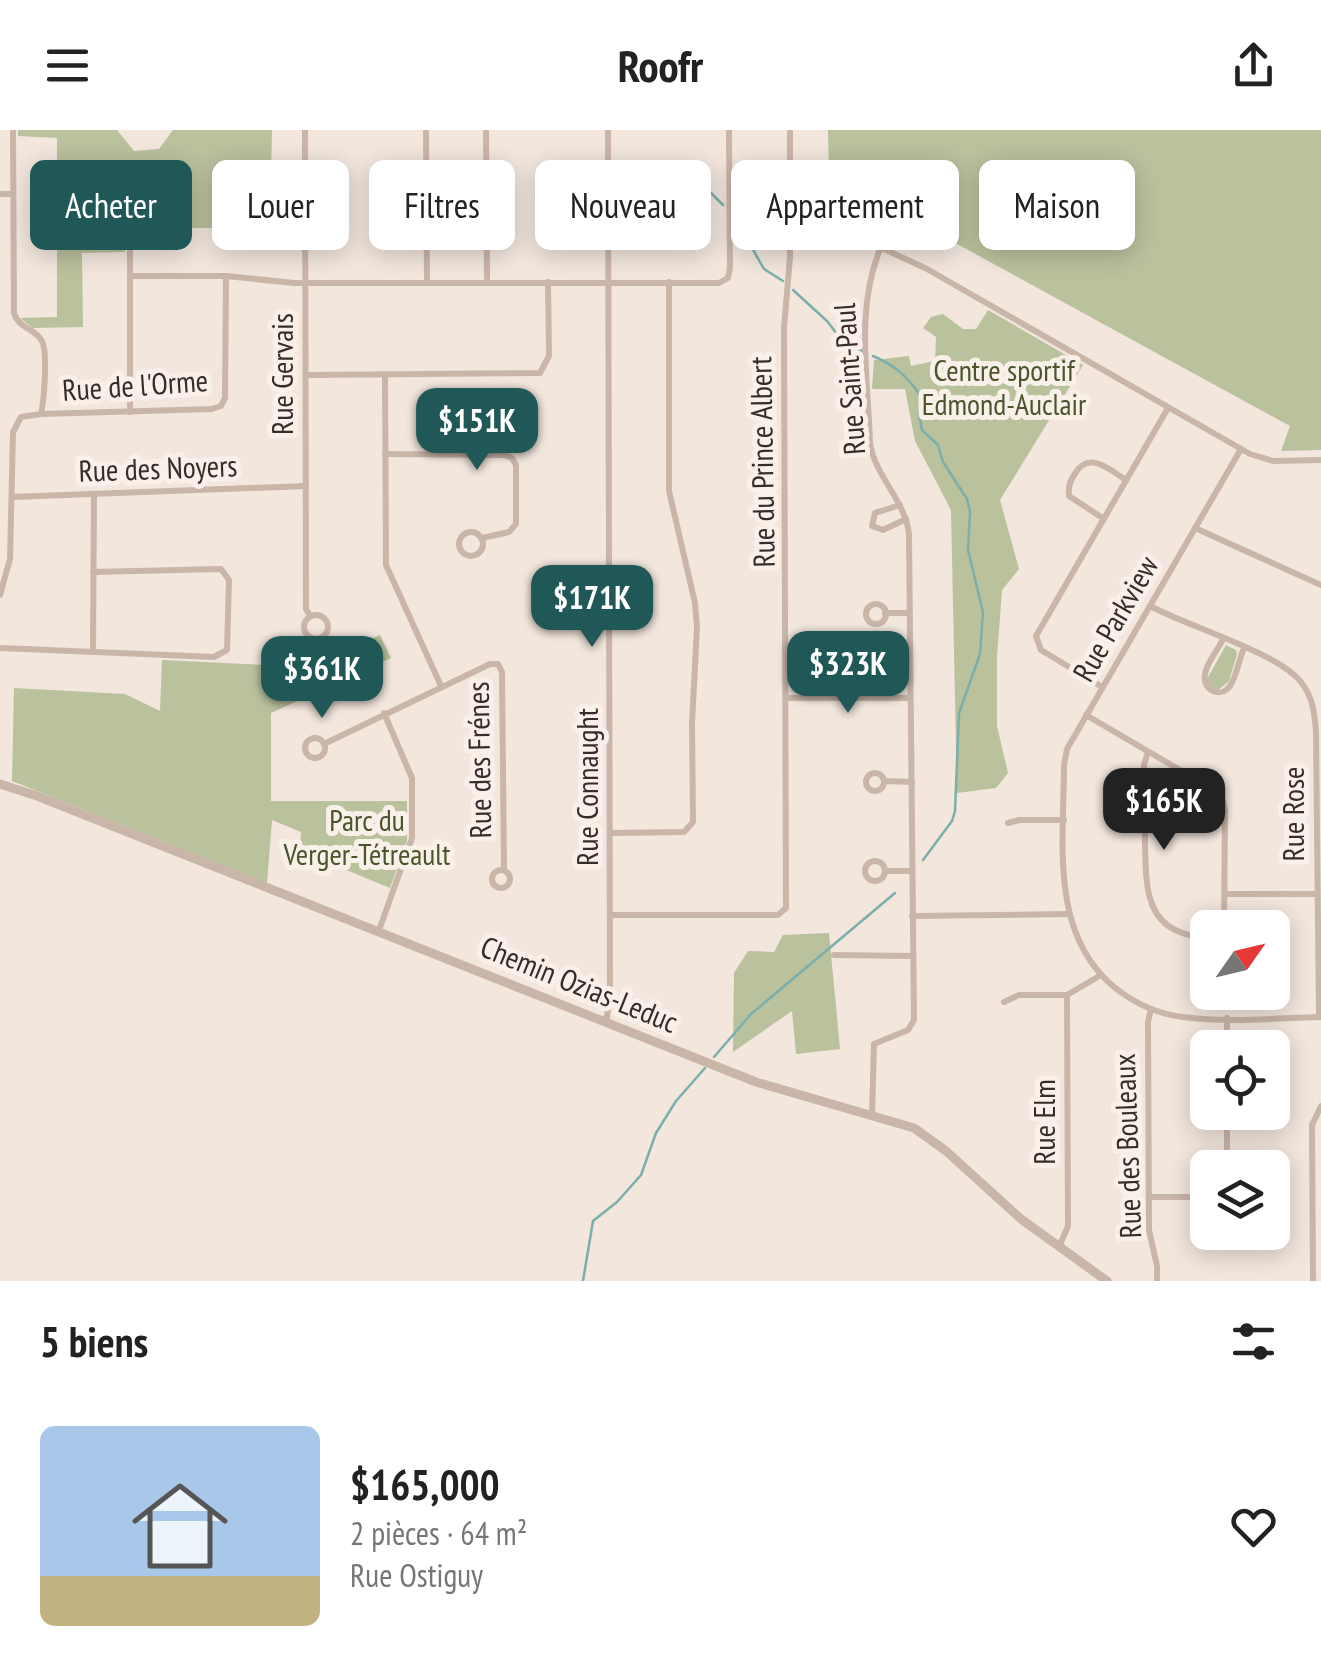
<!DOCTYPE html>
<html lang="fr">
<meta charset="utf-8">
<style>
:root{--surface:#fff;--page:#f2f2f2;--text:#222;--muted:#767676;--accent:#1f5856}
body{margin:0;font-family:"PT Sans Narrow",sans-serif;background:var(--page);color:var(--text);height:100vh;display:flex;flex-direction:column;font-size:38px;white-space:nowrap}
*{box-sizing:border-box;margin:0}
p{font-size:32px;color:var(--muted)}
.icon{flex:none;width:55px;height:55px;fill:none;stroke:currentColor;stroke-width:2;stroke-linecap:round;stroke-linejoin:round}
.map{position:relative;height:1151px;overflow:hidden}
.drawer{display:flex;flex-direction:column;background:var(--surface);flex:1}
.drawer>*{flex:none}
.top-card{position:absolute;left:30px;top:30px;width:1262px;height:90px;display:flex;gap:20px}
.needle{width:65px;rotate:56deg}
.fabs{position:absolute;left:1190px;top:780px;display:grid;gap:20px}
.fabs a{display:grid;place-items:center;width:100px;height:100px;border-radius:15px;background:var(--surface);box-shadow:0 5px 25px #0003;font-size:50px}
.price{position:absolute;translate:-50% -85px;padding:0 22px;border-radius:20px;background:var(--accent);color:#fff;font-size:32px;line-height:65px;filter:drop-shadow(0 2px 5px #0008)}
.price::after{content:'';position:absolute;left:50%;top:60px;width:30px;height:22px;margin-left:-15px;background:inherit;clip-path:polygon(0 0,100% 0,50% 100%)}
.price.on{background:#222;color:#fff}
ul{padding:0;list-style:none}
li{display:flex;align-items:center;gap:30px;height:250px;padding:0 40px}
li span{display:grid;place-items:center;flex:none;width:280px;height:200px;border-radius:15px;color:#555}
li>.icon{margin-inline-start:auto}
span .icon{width:120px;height:120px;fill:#fffc;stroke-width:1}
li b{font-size:42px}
h2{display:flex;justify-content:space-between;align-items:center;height:120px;padding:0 40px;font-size:42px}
.chip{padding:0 35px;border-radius:15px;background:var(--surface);box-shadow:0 5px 25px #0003;font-size:35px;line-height:90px}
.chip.on{background:var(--accent);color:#fff}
header{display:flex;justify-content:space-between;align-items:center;height:130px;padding:0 40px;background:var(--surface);font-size:45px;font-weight:600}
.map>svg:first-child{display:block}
.green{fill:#b9c19d}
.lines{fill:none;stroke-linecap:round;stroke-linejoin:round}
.stream{stroke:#7cafac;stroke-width:2.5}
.minor{stroke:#cab5a9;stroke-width:6}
.tertiary{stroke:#cab5a9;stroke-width:9}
.labels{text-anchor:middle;stroke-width:10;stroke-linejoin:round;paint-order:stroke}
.park-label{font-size:30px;fill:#4a552d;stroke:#f9f0e9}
.street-label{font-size:30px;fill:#372c29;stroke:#f9f0e9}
</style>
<header><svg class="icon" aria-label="menu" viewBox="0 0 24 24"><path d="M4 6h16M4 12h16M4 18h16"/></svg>Roofr<svg class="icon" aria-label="share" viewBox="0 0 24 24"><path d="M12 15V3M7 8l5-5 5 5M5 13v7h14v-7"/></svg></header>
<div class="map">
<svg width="1321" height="1151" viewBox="0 0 1321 1151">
<rect width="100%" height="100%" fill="#f2e6dd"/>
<g class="green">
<path d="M18 0H117L134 21 159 19 173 0H272L270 98H125V122L82 123 83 197 33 198 20 188 57 187V8L18 6Z"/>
<path d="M828 0H1321V320L1281 321 1290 296 829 44Z"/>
<path d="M988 180 1083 235 1000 370 1019 439 1002 460 997 527V596L1008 643 996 658 957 663 951 380 915 311 905 259H872L874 230 909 226 911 236 935 231 936 207 923 198 931 187 943 184 963 199H976Z"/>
<path d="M380 505 391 528 271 583V671H407V711L390 758 300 721 301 702 272 690 267 753 12 651 14 558 125 564 160 581 162 530 284 536 290 531 305 540C332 532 353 516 380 505Z"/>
<path d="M1226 515 1236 520 1237 524 1229 551 1217 561 1209 555 1207 549Z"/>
<path d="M829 803 840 919 796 924 792 881 733 922 734 843 748 821 774 822 783 805Z"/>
</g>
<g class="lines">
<g class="stream">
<path d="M701 53 723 75"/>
<path d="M735 88 764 139 783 151"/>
<path d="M793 160 827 191 844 213 862 221"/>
<path d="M873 226C895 235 909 248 922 268L919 285 922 300 938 315 943 332 967 369 970 382 968 420 983 482 980 524 959 583 955 681 952 691 923 730"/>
<path d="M714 927 751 884 895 763"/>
<path d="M583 1151 593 1091 617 1072 641 1045 656 1003 676 971 705 938"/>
</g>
<g class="minor">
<path d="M305 0 306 479 310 486"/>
<path d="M426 0 427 152"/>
<path d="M486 0 487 152"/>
<path d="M0 64H13"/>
<path d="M790 83 856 106 927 139 1250 324 1273 331 1321 330"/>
<path d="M130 146H226L294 153H719L728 148 730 137 729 0"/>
<path d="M385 244 386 435 441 556"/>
<path d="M306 245 540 243 549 226 548 152"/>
<path d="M130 282V109"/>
<path d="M41 284 212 279 221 276 225 268 226 146"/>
<path d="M1241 319 1067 619 1064 635C1064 711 1049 803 1114 857 1134 873 1158 884 1183 887 1228 893 1276 888 1321 887"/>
<path d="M385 324 504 325 512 328 516 335V394L509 402 482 408"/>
<path d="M12 367 306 356"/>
<path d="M900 375 875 383 872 396 883 400 906 389"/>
<path d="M1104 389 1069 366C1068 356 1070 351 1076 342 1090 321 1110 340 1126 350"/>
<path d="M1195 398 1321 455"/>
<circle cx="471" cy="414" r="12"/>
<path d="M0 465 10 429 13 302 21 287 41 284C44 270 48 223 42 211 35 198 19 199 14 183L13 0"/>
<circle cx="876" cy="484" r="10"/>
<path d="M1150 476C1187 496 1279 523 1301 552 1313 567 1315 585 1316 603L1319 887"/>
<path d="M885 483H908"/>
<circle cx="316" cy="497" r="12"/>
<path d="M1223 509C1218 520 1207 532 1205 544 1202 560 1220 569 1230 556 1237 545 1239 529 1244 518"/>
<path d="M0 518 214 527 227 520 229 450 221 439 93 442"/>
<path d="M93 522 94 364"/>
<path d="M1102 557 1041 520 1036 506 1168 278"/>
<path d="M787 568H908"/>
<path d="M1086 585 1214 660 1222 668 1225 680 1224 798"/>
<circle cx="315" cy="618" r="10"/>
<path d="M324 614 490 534H498L502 542 504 740"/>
<path d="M1148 622 1144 635C1145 660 1145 686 1145 712 1146 762 1145 804 1208 808"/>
<circle cx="875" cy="652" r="9"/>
<path d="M884 651 912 652"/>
<path d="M1008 693 1019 690H1064"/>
<path d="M611 703 684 702 693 692 692 593 697 497 695 473 669 361V152"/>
<circle cx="875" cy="741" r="10"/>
<circle cx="501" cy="749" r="9"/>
<path d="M885 741H912"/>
<path d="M1225 764H1317"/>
<path d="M610 785H778L786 778 784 198 790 127V0"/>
<path d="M912 786 1068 784"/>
<path d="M378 803 412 708V648L384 583"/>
<path d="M834 825 913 826"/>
<path d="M1004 872 1019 865H1067L1101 845"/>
<path d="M1151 879 1148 892 1149 1100 1157 1136V1151"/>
<path d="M1227 888V918"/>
<path d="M606 893 610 866 608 0"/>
<path d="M1227 982V1038"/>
<path d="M872 986 874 914 908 900 914 890 909 404C905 369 874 346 870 312 868 248 855 177 881 117"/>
<path d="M1149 1067H1208"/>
<path d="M1059 1117 1068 1096 1067 865"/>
<path d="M1313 1151 1312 995 1321 976"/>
</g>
<path class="tertiary" d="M0 654 37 666 756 952 914 998 946 1021 1021 1089 1107 1151"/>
</g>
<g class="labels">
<g class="park-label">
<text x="1004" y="251">Centre sportif<tspan x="1004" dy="34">Edmond-Auclair</tspan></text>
<text x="367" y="701">Parc du<tspan x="367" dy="34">Verger-Tétreault</tspan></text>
</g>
<g class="street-label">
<text transform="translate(283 244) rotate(-90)" y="10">Rue Gervais</text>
<text transform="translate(850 249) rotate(-94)" y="10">Rue Saint-Paul</text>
<text transform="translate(135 256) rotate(-4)" y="10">Rue de l'Orme</text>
<text transform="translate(763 332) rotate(-91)" y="10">Rue du Prince Albert</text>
<text transform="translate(158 339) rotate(-2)" y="10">Rue des Noyers</text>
<text transform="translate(1116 489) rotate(-60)" y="10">Rue Parkview</text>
<text transform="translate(480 630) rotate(-91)" y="10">Rue des Frénes</text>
<text transform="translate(588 657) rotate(-90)" y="10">Rue Connaught</text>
<text transform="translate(1294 684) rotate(-90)" y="10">Rue Rose</text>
<text transform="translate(579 855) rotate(22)" y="10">Chemin Ozias-Leduc</text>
<text transform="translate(1045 992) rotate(-90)" y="10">Rue Elm</text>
<text transform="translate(1128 1016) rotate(-92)" y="10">Rue des Bouleaux</text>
</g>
</g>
</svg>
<div class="fabs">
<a><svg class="needle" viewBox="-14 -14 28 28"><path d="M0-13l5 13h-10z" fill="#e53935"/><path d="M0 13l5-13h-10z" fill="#767676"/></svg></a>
<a><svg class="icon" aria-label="locate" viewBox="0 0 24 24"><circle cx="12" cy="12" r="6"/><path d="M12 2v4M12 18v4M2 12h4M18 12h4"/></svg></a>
<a><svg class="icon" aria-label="layers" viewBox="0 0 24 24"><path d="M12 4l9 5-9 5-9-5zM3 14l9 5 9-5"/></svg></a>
</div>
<b class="price" style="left:477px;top:343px">$151K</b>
<b class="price" style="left:592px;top:520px">$171K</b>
<b class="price" style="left:848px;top:586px">$323K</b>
<b class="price" style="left:322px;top:591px">$361K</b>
<b class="price on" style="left:1164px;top:723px">$165K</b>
<div class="top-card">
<a class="chip on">Acheter</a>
<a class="chip">Louer</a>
<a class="chip">Filtres</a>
<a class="chip">Nouveau</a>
<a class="chip">Appartement</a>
<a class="chip">Maison</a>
</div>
</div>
<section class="drawer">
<h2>5 biens<svg class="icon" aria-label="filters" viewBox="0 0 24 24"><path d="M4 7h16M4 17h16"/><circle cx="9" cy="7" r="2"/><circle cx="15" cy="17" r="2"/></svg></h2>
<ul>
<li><span style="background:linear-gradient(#a9c7e8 75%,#c2b280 0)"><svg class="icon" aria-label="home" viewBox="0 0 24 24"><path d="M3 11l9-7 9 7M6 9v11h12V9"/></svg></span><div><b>$165,000</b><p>2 pièces · 64 m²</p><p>Rue Ostiguy</p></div><svg class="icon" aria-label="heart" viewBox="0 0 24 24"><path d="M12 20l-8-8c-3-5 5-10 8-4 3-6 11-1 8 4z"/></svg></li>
</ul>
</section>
